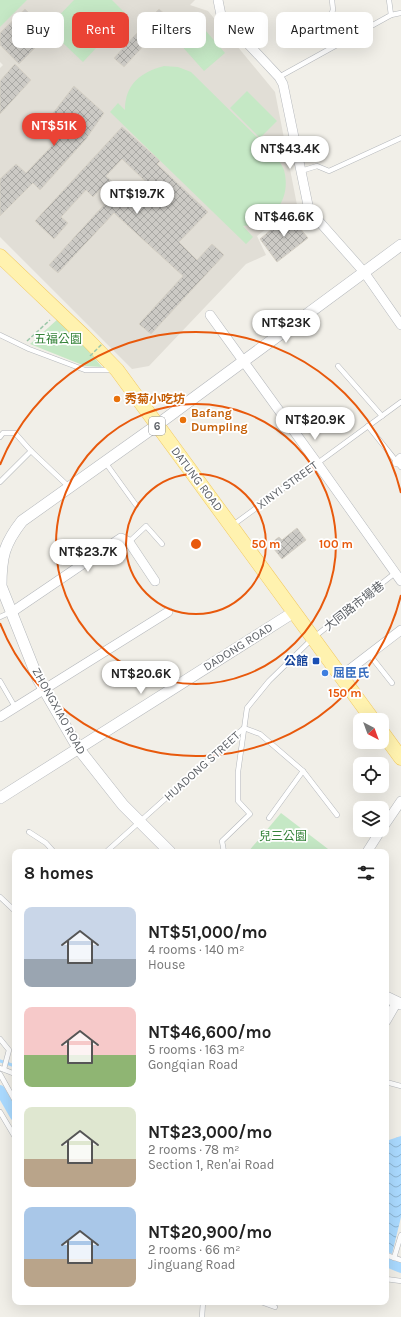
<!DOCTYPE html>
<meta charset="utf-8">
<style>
:root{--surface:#fff;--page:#f2f2f2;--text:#222;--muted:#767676;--accent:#ea4335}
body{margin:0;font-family:Karla,"Noto Sans TC",sans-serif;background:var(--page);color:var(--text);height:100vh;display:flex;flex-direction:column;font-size:15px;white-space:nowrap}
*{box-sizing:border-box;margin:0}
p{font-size:13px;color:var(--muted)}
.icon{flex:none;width:22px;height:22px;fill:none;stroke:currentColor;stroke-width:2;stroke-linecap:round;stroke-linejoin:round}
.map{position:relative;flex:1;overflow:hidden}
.drawer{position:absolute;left:12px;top:849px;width:377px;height:456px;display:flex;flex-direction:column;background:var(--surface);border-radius:8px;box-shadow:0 4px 16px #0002}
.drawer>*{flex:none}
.banner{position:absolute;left:12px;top:12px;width:377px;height:36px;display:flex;gap:8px}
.needle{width:26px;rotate:139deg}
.tools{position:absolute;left:353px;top:713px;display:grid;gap:8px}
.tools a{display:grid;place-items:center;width:36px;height:36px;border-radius:8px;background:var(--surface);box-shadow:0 4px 16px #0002;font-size:20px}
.price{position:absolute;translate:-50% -34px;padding:0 9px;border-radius:14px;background:#fff;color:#222;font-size:13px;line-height:26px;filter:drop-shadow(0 1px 2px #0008)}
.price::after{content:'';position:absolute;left:50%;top:24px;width:12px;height:9px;margin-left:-6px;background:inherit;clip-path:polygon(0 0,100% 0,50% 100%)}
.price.on{background:var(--accent);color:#fff}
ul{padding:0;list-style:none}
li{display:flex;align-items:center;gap:12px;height:100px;padding:0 12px}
li span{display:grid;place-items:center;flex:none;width:112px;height:80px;border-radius:8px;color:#555}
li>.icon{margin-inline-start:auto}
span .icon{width:48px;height:48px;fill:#fffc;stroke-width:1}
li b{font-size:17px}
h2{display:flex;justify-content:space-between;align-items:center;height:48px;padding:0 12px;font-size:17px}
.chip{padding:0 14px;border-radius:8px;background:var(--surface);box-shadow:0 4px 16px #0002;font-size:14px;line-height:36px}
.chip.on{background:var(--accent);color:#fff}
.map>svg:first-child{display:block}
.education{fill:#e1ded6}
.green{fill:#c5e8c5}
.water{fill:url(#water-waves)}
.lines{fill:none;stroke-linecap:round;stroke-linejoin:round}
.stream{stroke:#aadaff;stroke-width:3}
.canal{stroke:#aadaff;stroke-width:10}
.building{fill:url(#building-cross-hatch);stroke:#d6d1c6;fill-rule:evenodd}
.service-casing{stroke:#b5b8bc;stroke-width:5.5}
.minor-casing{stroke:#b5b8bc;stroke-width:10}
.tertiary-casing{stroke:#b5b8bc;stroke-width:12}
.primary-casing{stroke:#f2c960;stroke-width:15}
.path{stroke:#9cc7a9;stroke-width:1.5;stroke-dasharray:4 2;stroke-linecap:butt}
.service{stroke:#fff;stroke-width:4.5}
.minor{stroke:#fff;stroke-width:9}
.tertiary{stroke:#fff;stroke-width:11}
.primary{stroke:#fff2af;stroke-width:14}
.path-bridge{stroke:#9cc7a9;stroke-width:1.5;stroke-dasharray:4 2;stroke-linecap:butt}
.ring{fill:none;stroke:#e8590c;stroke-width:2}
.food-dot{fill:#e8710a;stroke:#fff;stroke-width:1.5}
.transit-dot{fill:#1a4fb4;stroke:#fff;stroke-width:1.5}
.shop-dot{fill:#3f7fe0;stroke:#fff;stroke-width:1.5}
.labels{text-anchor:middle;stroke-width:3.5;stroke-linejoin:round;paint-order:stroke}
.shield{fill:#fff;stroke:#8f9295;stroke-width:1}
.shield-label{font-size:11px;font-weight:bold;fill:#5f6368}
.park-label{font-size:12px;fill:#348238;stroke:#fff}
.food-label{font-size:12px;font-weight:bold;fill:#c56008;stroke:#fff;text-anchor:start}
.street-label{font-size:12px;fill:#5f6368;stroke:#fff}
.transit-label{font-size:12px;font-weight:bold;fill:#164399;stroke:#fff;text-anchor:end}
.shop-label{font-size:12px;font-weight:bold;fill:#366cbe;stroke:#fff;text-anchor:start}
.centre{fill:#e8590c;stroke:#fff;stroke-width:2}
.ring-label{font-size:12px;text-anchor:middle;font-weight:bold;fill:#e8590c;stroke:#fff;stroke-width:3.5;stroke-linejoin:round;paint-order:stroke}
</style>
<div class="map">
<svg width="401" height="1317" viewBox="0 0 401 1317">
<defs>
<pattern id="water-waves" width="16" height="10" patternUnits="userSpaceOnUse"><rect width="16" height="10" fill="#aadaff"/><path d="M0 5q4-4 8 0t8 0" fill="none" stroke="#8eb4d2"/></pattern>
<pattern id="building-cross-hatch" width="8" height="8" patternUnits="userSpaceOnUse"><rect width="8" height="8" fill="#cccac5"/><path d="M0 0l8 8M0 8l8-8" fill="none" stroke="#a9a8a4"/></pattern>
</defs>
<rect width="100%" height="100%" fill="#f1efe8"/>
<path class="education" d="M0 0H195L190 5 208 11 275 92 297 205 257 236 266 255 246 264 149 366 132 369 0 237V68L3 65 0 62Z"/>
<g class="green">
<path d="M0 0H27L0 27Z"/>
<path d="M74 0H112L127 15 83 62 47 28Z"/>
<path d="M193 16 225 53 204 71 172 35Z"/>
<path d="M164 66 178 67 191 72 276 156C279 161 282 165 284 170 292 201 272 223 243 226L253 237 246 244 110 112 118 103 125 110C125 84 141 72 164 66Z"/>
<path d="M247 91 277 121 260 138 230 108Z"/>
<path d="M58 319 74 334 102 367 85 366 30 344Z"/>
<path d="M281 813 332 852H248Z"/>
</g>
<path class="water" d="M401 1136V1217L392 1254 386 1251V1141Z"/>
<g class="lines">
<path class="stream" d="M0 1061 15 1066"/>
<g class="canal">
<path d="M0 1090 15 1116"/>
<path d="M386 1263H389L401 1268"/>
</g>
</g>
<g class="building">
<path d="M25 9 49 34 19 64 0 45V33Z"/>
<path d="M159 9 169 18 124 67 114 58Z"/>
<path d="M15 64 31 80 0 114V81Z"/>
<path d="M74 86 104 113 86 139 40 190 33 183 0 216V179L16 164 26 173 65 132 50 117Z"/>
<path d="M122 127 160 161 157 164 208 212 179 242 197 260 212 244 224 255 151 334 139 324 183 276 114 213 58 273 49 265 112 196 102 187 93 197 86 190 61 217 68 223 54 239 35 221ZM122 159 145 181 130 197 106 176Z"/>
<path d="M289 215 308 238 277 262 260 239Z"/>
<path d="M297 528 306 540 282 559 270 544 279 537 282 540Z"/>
</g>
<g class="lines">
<defs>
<g id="service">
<path d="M332 0 333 10 329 19 337 45"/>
<path d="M389 0 391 15"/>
<path d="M279 77 391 15 401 13"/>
<path d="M301 171 317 166 329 171 401 138"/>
<path d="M0 335 29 349 85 370H113"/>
<path d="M338 366 382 416"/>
<path d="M368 426 401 467"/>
<path d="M0 437 3 433H15L31 451 69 487"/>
<path d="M105 462 136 505"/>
<path d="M0 482 31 451"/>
<path d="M233 525 401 402"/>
<path d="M129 542 146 526 162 544"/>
<path d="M0 617 11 612"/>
<path d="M369 654 392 683"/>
<path d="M0 681 15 707"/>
<path d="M269 818 303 771"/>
<path d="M29 832 46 843 54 852"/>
<path d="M106 852 244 728 260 734 303 771 337 815"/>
<path d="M224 852 222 841 250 814 238 801V772L247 708 269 681 313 638 395 573"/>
<path d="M0 897 15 911"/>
<path d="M0 1039 9 1050 4 1069"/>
<path d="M0 1068 15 1074"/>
<path d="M0 1074 15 1101"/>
<path d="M386 1082 401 1086"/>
<path d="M0 1112 15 1137"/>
<path d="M386 1255 401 1260"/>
<path d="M394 1258 401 1235"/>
<path d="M386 1279 401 1281"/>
<path d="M261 1302 275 1307"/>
<path d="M202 1317 203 1302"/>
</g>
<g id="minor">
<path d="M218 0 221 15 279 77 283 84 309 210 364 272 401 325"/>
<path d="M210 315 317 463 401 581"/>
<path d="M397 462 401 458"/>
<path d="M12 612 121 538 129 542 155 581"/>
<path d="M341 676 401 630"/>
<path d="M0 717 168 612"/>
<path d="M382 829 401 801"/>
<path d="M367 852 381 830"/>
<path d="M386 1021 397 1002"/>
</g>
<g id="tertiary">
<path d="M0 798 294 612"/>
<path d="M170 852 123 805 78 748 38 679 1 586C1 557 4 544 22 521L157 425 401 245"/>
<path d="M386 997 401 1004"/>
</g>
<g id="primary">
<path d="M0 256 84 336 117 370 373 720"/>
<path d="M382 732 401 758"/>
</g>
</defs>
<use href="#service" class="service-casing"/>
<use href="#minor" class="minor-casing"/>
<use href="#tertiary" class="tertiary-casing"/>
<use href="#primary" class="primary-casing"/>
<path class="path" d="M27 341 50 320"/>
<use href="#service" class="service"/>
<use href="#minor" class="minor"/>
<use href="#tertiary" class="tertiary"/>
<use href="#primary" class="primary"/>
<path class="path-bridge" d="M90 356 102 344"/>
</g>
<g class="ring">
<circle cx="196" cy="544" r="70"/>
<circle cx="196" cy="544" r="140"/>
<path d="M401 595A211 211 0 0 1 0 623M0 465A211 211 0 0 1 401 493"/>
</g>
<g class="food-dot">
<circle cx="117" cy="399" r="4"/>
<circle cx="183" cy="420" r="4"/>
</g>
<rect class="transit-dot" x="312" y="657" width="8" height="8" rx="2"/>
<circle class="shop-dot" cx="325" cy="673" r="4"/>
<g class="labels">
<rect class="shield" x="149" y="417" width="16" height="18" rx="3"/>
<g class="shield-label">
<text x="157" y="430">6</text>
</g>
<g class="park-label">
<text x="58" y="343">五福公園</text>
<text x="283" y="840">兒三公園</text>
</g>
<g class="food-label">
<text x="125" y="403">秀菊小吃坊</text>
<text x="191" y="417">Bafang<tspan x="191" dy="14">Dumpling</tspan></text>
</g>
<g class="street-label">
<text transform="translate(197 479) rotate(53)" y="4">DATUNG ROAD</text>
<text transform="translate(287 485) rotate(-36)" y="4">XINYI STREET</text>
<text transform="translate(354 606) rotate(-38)" y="4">大同路市場巷</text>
<text transform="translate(238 647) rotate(-32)" y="4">DADONG ROAD</text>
<text transform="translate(59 711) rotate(61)" y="4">ZHONGXIAO ROAD</text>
<text transform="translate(202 766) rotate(-42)" y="4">HUADONG STREET</text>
</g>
<g class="transit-label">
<text x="308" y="665">公館</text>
</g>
<g class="shop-label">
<text x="333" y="677">屈臣氏</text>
</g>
</g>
<circle cx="196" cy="544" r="6" class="centre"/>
<g class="ring-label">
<text x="266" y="548">50 m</text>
<text x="336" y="548">100 m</text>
<text x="345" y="697">150 m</text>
</g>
</svg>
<div class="tools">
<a><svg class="needle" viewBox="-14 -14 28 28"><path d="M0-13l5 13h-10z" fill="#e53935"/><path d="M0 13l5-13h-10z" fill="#767676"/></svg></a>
<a><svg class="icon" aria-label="locate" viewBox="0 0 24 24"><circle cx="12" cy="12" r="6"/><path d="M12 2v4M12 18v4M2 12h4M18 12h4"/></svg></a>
<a><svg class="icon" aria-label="layers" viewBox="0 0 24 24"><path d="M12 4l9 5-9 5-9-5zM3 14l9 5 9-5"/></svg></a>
</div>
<b class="price on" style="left:54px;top:147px">NT$51K</b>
<b class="price" style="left:290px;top:170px">NT$43.4K</b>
<b class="price" style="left:137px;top:215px">NT$19.7K</b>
<b class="price" style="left:284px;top:238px">NT$46.6K</b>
<b class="price" style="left:286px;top:344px">NT$23K</b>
<b class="price" style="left:315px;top:441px">NT$20.9K</b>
<b class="price" style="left:88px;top:573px">NT$23.7K</b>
<b class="price" style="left:141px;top:695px">NT$20.6K</b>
<div class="banner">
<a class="chip">Buy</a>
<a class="chip on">Rent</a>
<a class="chip">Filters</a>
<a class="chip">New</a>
<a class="chip">Apartment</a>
</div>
<section class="drawer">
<h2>8 homes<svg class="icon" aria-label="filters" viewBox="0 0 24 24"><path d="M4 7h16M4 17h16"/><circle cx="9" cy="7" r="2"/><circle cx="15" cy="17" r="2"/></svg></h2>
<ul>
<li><span style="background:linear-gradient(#c9d6e8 65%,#9aa5b1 0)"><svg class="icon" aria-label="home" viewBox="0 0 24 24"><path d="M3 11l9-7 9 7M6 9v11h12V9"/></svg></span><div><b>NT$51,000/mo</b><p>4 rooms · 140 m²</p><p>House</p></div></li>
<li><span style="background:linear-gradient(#f6c9c9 60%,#8fb573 0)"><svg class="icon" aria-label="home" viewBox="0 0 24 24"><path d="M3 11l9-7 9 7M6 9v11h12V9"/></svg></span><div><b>NT$46,600/mo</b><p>5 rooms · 163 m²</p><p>Gongqian Road</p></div></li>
<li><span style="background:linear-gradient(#dfe7d0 65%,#b9a48a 0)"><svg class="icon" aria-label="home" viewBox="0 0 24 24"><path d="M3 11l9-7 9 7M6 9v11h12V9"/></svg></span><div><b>NT$23,000/mo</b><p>2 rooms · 78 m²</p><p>Section 1, Ren'ai Road</p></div></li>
<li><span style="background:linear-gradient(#a9c7e8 65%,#b9a48a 0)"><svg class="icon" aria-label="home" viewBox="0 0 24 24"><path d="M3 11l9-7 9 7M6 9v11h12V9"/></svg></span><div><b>NT$20,900/mo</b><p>2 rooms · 66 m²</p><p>Jinguang Road</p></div></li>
</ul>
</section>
</div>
